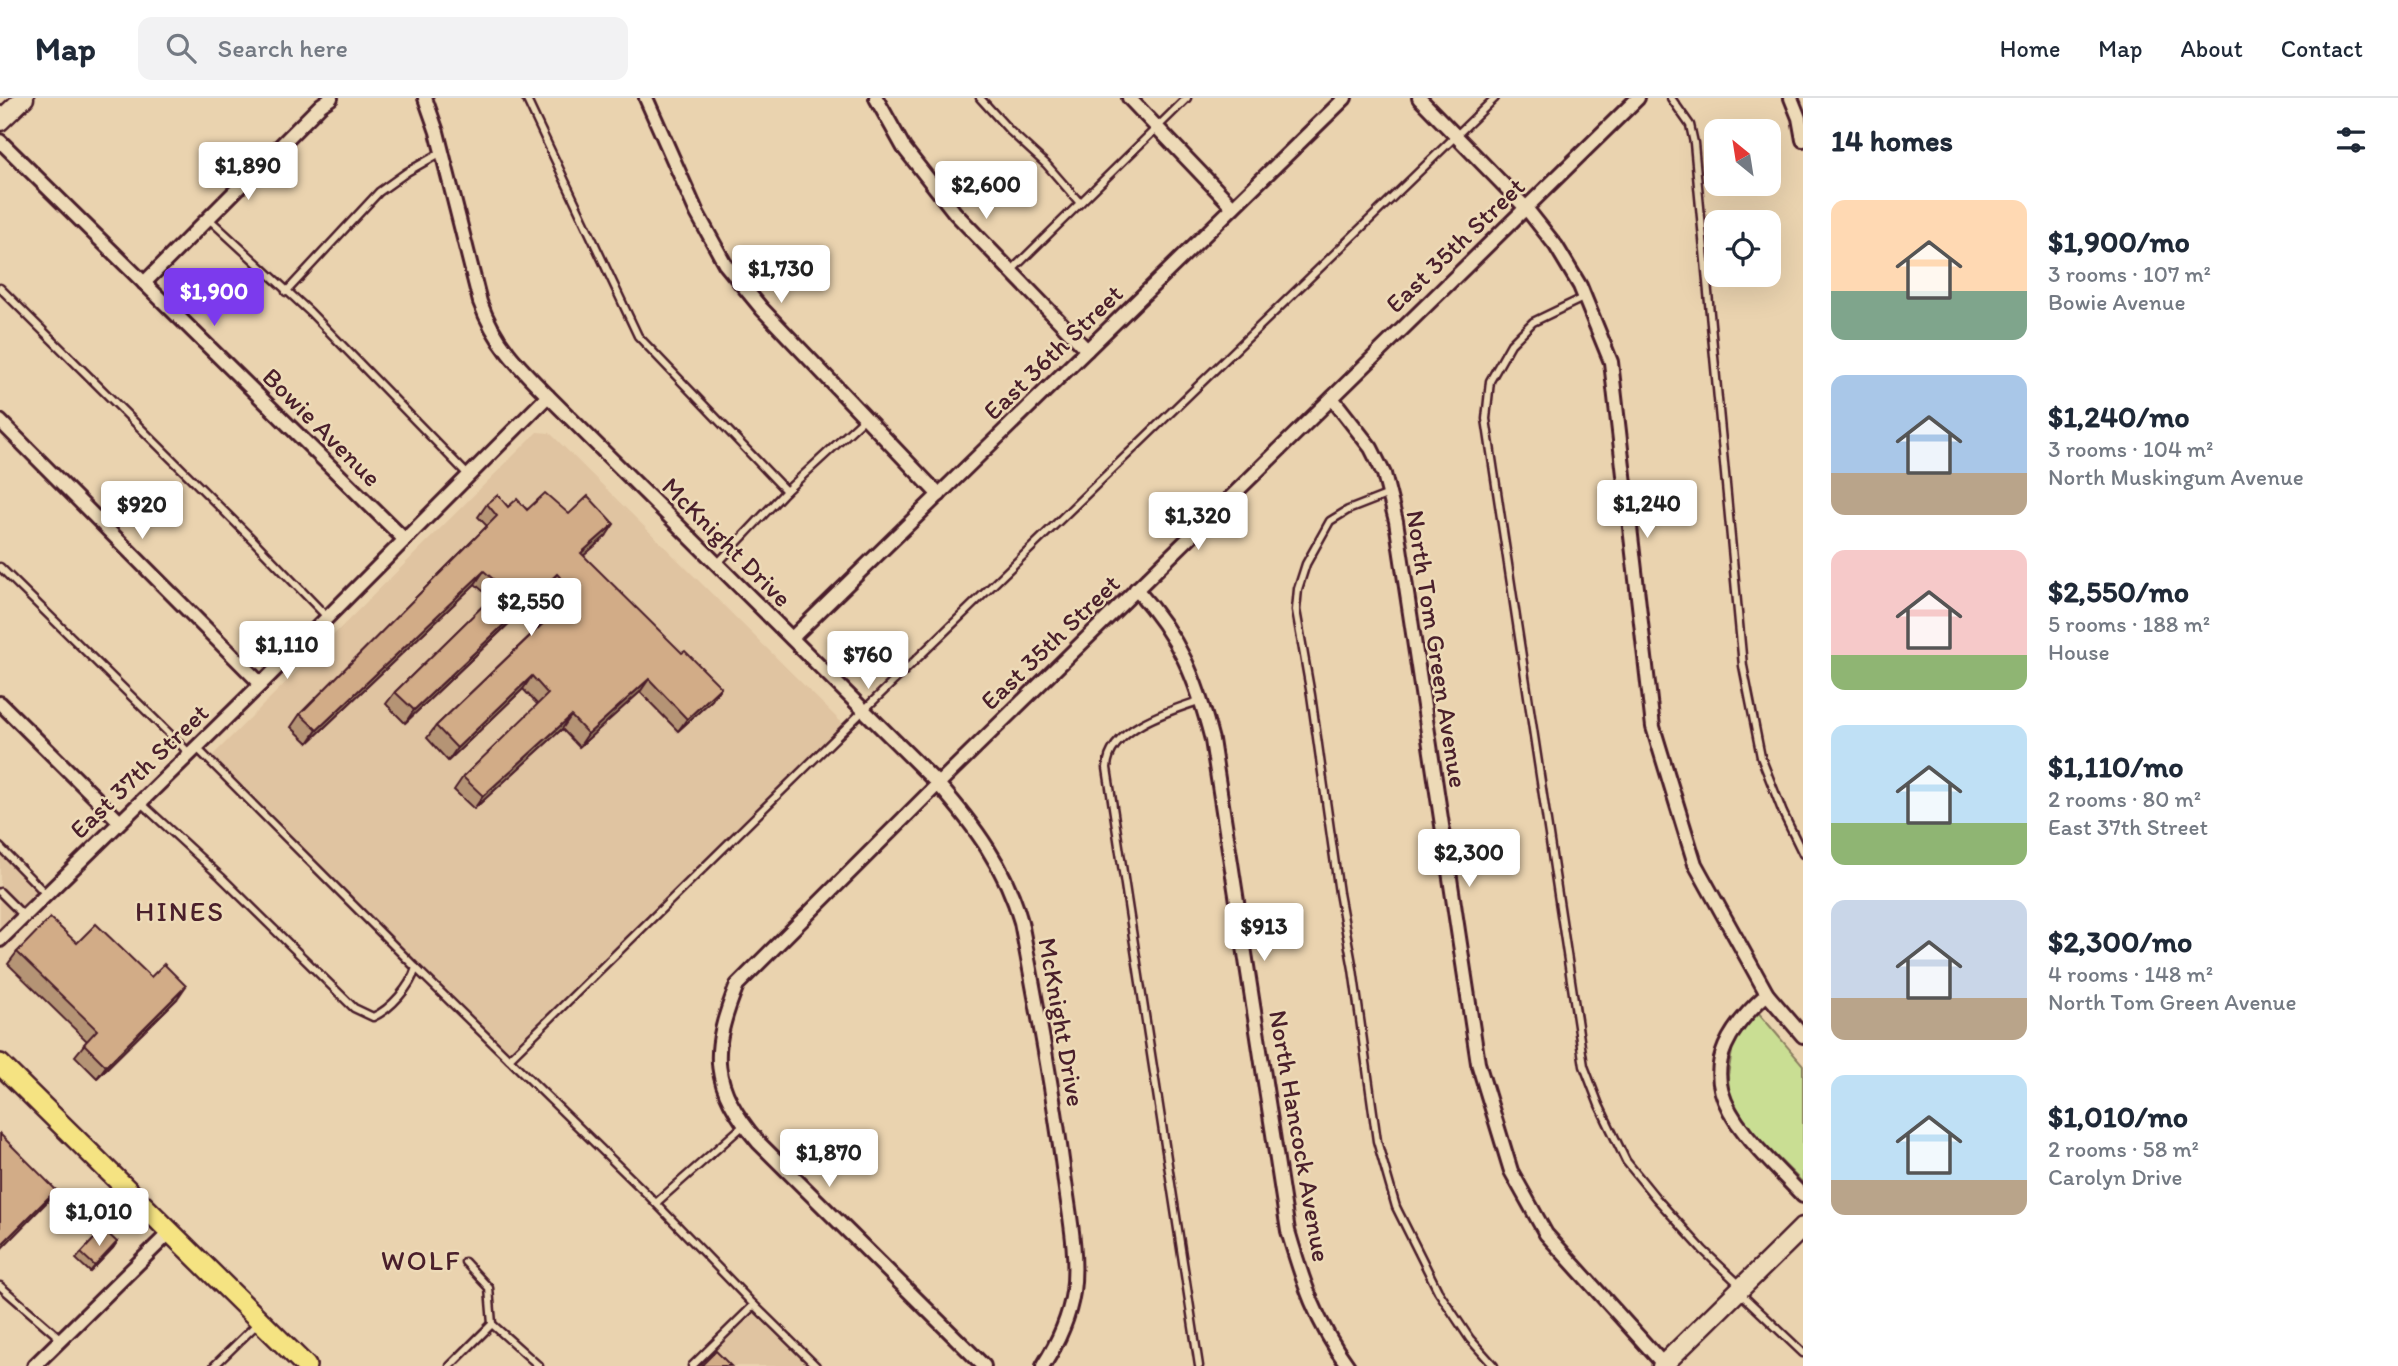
<!DOCTYPE html>
<meta charset="utf-8">
<style>
:root{--surface:#fff;--page:#f2f2f3;--text:#1f2937;--muted:#747a83;--line:#e0e1e3;--accent:#7c3aed}
body{margin:0;font-family:Itim,sans-serif;background:var(--page);color:var(--text);height:100vh;display:flex;flex-direction:column;font-size:26px;white-space:nowrap}
*{box-sizing:border-box;margin:0}
p{font-size:23px;color:var(--muted)}
.icon{flex:none;width:38px;height:38px;fill:none;stroke:currentColor;stroke-width:2;stroke-linecap:round;stroke-linejoin:round}
.map{position:relative;flex:1;overflow:hidden}
.drawer{display:flex;flex-direction:column;background:var(--surface);width:595px}
.drawer>*{flex:none}
.needle{width:46px;rotate:330deg}
.tools{position:absolute;left:1704px;top:21px;display:grid;gap:14px}
.tools a{display:grid;place-items:center;width:77px;height:77px;border-radius:14px;background:var(--surface);box-shadow:0 7px 28px #0002;font-size:35px}
.price{position:absolute;translate:-50% -60px;padding:0 16px;border-radius:7px;background:#fff;color:#222;font-size:23px;line-height:46px;filter:drop-shadow(0 2px 4px #0008)}
.price::after{content:'';position:absolute;left:50%;top:42px;width:21px;height:16px;margin-left:-10px;background:inherit;clip-path:polygon(0 0,100% 0,50% 100%)}
.price.on{background:var(--accent);color:#fff}
ul{padding:0;list-style:none}
li{display:flex;align-items:center;gap:21px;height:175px;padding:0 28px}
li span{display:grid;place-items:center;flex:none;width:196px;height:140px;border-radius:14px;color:#555}
li>.icon{margin-inline-start:auto}
span .icon{width:84px;height:84px;fill:#fffc;stroke-width:1}
li b{font-size:30px}
h2{display:flex;justify-content:space-between;align-items:center;height:84px;padding:0 28px;font-size:30px}
header{display:flex;align-items:center;gap:42px;box-sizing:border-box;height:98px;padding:0 35px;background:var(--surface);border-bottom:2px solid var(--line)}
header strong{font-size:33px}
nav{display:flex;gap:38px;margin-inline-start:auto;font-size:24px}
.search{width:490px;height:63px;background:var(--page);display:flex;align-items:center;gap:18px;box-sizing:border-box;padding:0 24px;border-radius:14px;color:var(--muted);font-size:26px}
main{display:flex;flex:1;min-height:0}
.map>svg:first-child{display:block}
.built{fill:#e0c4a1}
.green{fill:#c9de93;stroke:#8a7e5f;stroke-width:2}
.lines{fill:none;stroke-linecap:round;stroke-linejoin:round}
.lane-casing{stroke:#4a1f2b;stroke-width:11}
.street-casing{stroke:#4a1f2b;stroke-width:18}
.secondary-casing{stroke:#4a1f2b;stroke-width:23}
.primary-casing{stroke:#4a1f2b;stroke-width:24}
.lane{stroke:#eddab7;stroke-width:6}
.street{stroke:#eddab7;stroke-width:12}
.secondary{stroke:#eddab7;stroke-width:18}
.primary{stroke:#f5e382;stroke-width:19}
.wall{fill:#b59474;stroke:#4a1f2b;stroke-width:2}
.shaded-wall{fill:#93785e;stroke:#4a1f2b;stroke-width:2}
.building{fill:#d2ac87;stroke:#4a1f2b;stroke-width:2}
.labels{text-anchor:middle;stroke-width:5;stroke-linejoin:round;paint-order:stroke}
.street-label{font-size:26px;fill:#4a1f2b;stroke:#eddab7}
.neighbourhood-label{font-size:28px;letter-spacing:2px;fill:#4a1f2b;stroke:#eddab7}
</style>
<header>
<strong>Map</strong>
<div class="search"><svg class="icon" aria-label="search" viewBox="0 0 24 24"><circle cx="10" cy="10" r="6"/><path d="M15 15l6 6"/></svg>Search here</div>
<nav><a>Home</a><a>Map</a><a>About</a><a>Contact</a></nav>
</header>
<main>
<div class="map">
<svg width="1803" height="1268" viewBox="0 0 1803 1268">
<rect width="100%" height="100%" fill="#ead3af"/>
<filter id="ink" filterUnits="userSpaceOnUse"><feTurbulence type="fractalNoise" baseFrequency=".0143" numOctaves="2"/><feDisplacementMap in="SourceGraphic" scale="14" xChannelSelector="R" yChannelSelector="G"/><feConvolveMatrix kernelMatrix="1 2 1 2 8 2 1 2 1" color-interpolation-filters="sRGB"/></filter>
<g filter="url(#ink)">
<g class="built">
<path d="M537 334 550 335 845 628 508 954 212 658Z"/>
<path d="M0 747 48 794 0 842Z"/>
<path d="M755 1212 812 1268H697Z"/>
</g>
<path class="green" d="M1757 913 1803 967V1085L1743 1025 1729 1000 1728 977 1733 947Z"/>
<g class="lines">
<defs>
<g id="lane">
<path d="M526 0 638 238 786 393"/>
<path d="M980 0 1010 33 1046 66 1080 105"/>
<path d="M1671 0 1690 27 1694 45 1743 568 1761 659 1783 715 1803 756"/>
<path d="M208 120 310 214 468 377"/>
<path d="M1011 173 1187 0"/>
<path d="M0 190 250 439 327 519"/>
<path d="M286 194 379 94 407 74 442 54"/>
<path d="M1585 199 1533 224 1511 246 1490 283 1486 321 1584 968 1599 1007 1626 1063 1656 1100 1703 1152 1741 1188"/>
<path d="M1389 396 1348 412 1330 423 1306 466 1298 491 1296 512 1311 597 1339 795 1353 871 1377 1043 1396 1109 1438 1193 1470 1241 1494 1268"/>
<path d="M717 466 786 393 865 320"/>
<path d="M0 469 189 655"/>
<path d="M141 705 221 779 354 910 373 919C391 911 410 889 416 870L196 649"/>
<path d="M0 749 46 796"/>
<path d="M0 794 24 818"/>
<path d="M416 870 647 1096 754 1207"/>
<path d="M509 961 864 612 1495 0"/>
<path d="M656 1105 744 1027"/>
<path d="M465 1164 489 1190 492 1226"/>
<path d="M0 1188 61 1241"/>
<path d="M1740 1195 1803 1255"/>
<path d="M214 1268 259 1224"/>
<path d="M450 1268 492 1226 539 1268"/>
<path d="M692 1268 754 1207 816 1268"/>
<path d="M1199 1268 1107 670C1108 631 1171 612 1202 602"/>
</g>
<g id="street">
<path d="M425 0 437 34 480 204C495 245 517 267 548 298L938 686C974 727 1006 770 1021 824 1037 908 1053 992 1064 1077 1069 1115 1078 1156 1073 1194 1069 1221 1057 1246 1043 1268"/>
<path d="M646 0 697 115 725 166 762 211 939 397"/>
<path d="M876 0 904 50 955 115 1087 252"/>
<path d="M1129 0 1233 109"/>
<path d="M1419 0 1526 110 1556 148 1580 188 1611 264 1653 629 1695 766 1767 896 1803 938"/>
<path d="M1791 0 1799 20 1803 42"/>
<path d="M0 43 404 441"/>
<path d="M144 185 321 7 331 0"/>
<path d="M1332 300 1371 350 1384 376 1396 423 1478 965 1511 1073 1546 1136 1665 1268"/>
<path d="M0 323 261 586"/>
<path d="M1136 491C1180 540 1196 580 1212 642L1288 1133C1303 1184 1316 1225 1348 1268"/>
<path d="M792 540 1345 0"/>
<path d="M0 605 119 723"/>
<path d="M0 842 261 586 548 298"/>
<path d="M1767 896C1672 980 1737 1028 1803 1098"/>
<path d="M34 1268 170 1134"/>
<path d="M984 1268 758 1044C710 987 710 954 737 887L938 686 1638 0"/>
</g>
<g id="secondary">
<path d="M0 23 24 0"/>
<path d="M1662 1268 1803 1129"/>
</g>
<path id="primary" d="M0 966 306 1268"/>
</defs>
<use href="#lane" class="lane-casing"/>
<use href="#street" class="street-casing"/>
<use href="#secondary" class="secondary-casing"/>
<use href="#primary" class="primary-casing"/>
<use href="#lane" class="lane"/>
<use href="#street" class="street"/>
<use href="#secondary" class="secondary"/>
<use href="#primary" class="primary"/>
</g>
<g class="wall">
<path d="M487 406 569 416 606 438 583 458 712 602 678 633 640 594 579 649 562 631 474 711 454 692 463 679 538 607 523 591 448 663 427 640 436 628 564 505 548 488 405 625 386 606 395 594 491 500 475 486 308 645 291 629 300 616 487 428 478 419Z"/>
<path d="M77 845 151 879 177 901 97 980 75 958 87 943 8 866 17 854Z"/>
<path d="M117 1144 113 1150 90 1174 76 1161 81 1155Z"/>
</g>
<g class="shaded-wall">
<path d="M614 426 606 438 572 468 581 455Z"/>
<path d="M484 473 475 486 308 645 317 632Z"/>
<path d="M557 476 548 488 405 625 414 612Z"/>
<path d="M532 578 523 591 448 663 457 650Z"/>
<path d="M649 581 640 594 579 649 588 636Z"/>
<path d="M721 589 712 602 678 633 687 621Z"/>
<path d="M571 618 562 631 474 711 483 698Z"/>
<path d="M186 888 177 901 97 980 106 968Z"/>
<path d="M56 1092 47 1104 0 1152V1148Z"/>
<path d="M117 1144 113 1150 90 1174 95 1168Z"/>
</g>
<g class="building">
<path d="M545 395 569 416 588 398 614 426 581 455 682 555 685 553 721 589 687 621 649 581 588 636 571 618 483 698 463 679 548 596 532 578 457 650 436 628 575 495 557 476 414 612 395 594 502 489 484 473 317 632 300 616 497 418 487 406 498 397 508 409 517 401 527 412Z"/>
<path d="M50 820 77 845 96 826 151 879 164 866 186 888 106 968 84 946 97 932 17 854Z"/>
<path d="M0 1036 56 1092 0 1148Z"/>
<path d="M103 1131 117 1144 95 1168 81 1155Z"/>
<path d="M716 1253 731 1268H701Z"/>
</g>
</g>
<g class="labels">
<g class="street-label">
<text transform="translate(1455 147) rotate(-44)" y="9">East 35th Street</text>
<text transform="translate(1053 254) rotate(-44)" y="9">East 36th Street</text>
<text transform="translate(322 329) rotate(45)" y="9">Bowie Avenue</text>
<text transform="translate(727 444) rotate(45)" y="9">McKnight Drive</text>
<text transform="translate(1050 544) rotate(-44)" y="9">East 35th Street</text>
<text transform="translate(1437 551) rotate(81)" y="9">North Tom Green Avenue</text>
<text transform="translate(139 673) rotate(-44)" y="9">East 37th Street</text>
<text transform="translate(1062 924) rotate(80)" y="9">McKnight Drive</text>
<text transform="translate(1300 1038) rotate(80)" y="9">North Hancock Avenue</text>
</g>
<g class="neighbourhood-label">
<text x="180" y="823">HINES</text>
<text x="421" y="1172">WOLF</text>
</g>
</g>
</svg>
<div class="tools">
<a><svg class="needle" viewBox="-14 -14 28 28"><path d="M0-13l5 13h-10z" fill="#e53935"/><path d="M0 13l5-13h-10z" fill="#747a83"/></svg></a>
<a><svg class="icon" aria-label="locate" viewBox="0 0 24 24"><circle cx="12" cy="12" r="6"/><path d="M12 2v4M12 18v4M2 12h4M18 12h4"/></svg></a>
</div>
<b class="price" style="left:248px;top:104px">$1,890</b>
<b class="price" style="left:986px;top:123px">$2,600</b>
<b class="price" style="left:781px;top:207px">$1,730</b>
<b class="price on" style="left:214px;top:230px">$1,900</b>
<b class="price" style="left:1647px;top:442px">$1,240</b>
<b class="price" style="left:142px;top:443px">$920</b>
<b class="price" style="left:1198px;top:454px">$1,320</b>
<b class="price" style="left:531px;top:540px">$2,550</b>
<b class="price" style="left:287px;top:583px">$1,110</b>
<b class="price" style="left:868px;top:593px">$760</b>
<b class="price" style="left:1469px;top:791px">$2,300</b>
<b class="price" style="left:1264px;top:865px">$913</b>
<b class="price" style="left:829px;top:1091px">$1,870</b>
<b class="price" style="left:99px;top:1150px">$1,010</b>
</div>
<section class="drawer">
<h2>14 homes<svg class="icon" aria-label="filters" viewBox="0 0 24 24"><path d="M4 7h16M4 17h16"/><circle cx="9" cy="7" r="2"/><circle cx="15" cy="17" r="2"/></svg></h2>
<ul>
<li><span style="background:linear-gradient(#ffd9b3 65%,#7fa58c 0)"><svg class="icon" aria-label="home" viewBox="0 0 24 24"><path d="M3 11l9-7 9 7M6 9v11h12V9"/></svg></span><div><b>$1,900/mo</b><p>3 rooms · 107 m²</p><p>Bowie Avenue</p></div></li>
<li><span style="background:linear-gradient(#a9c7e8 70%,#b9a48a 0)"><svg class="icon" aria-label="home" viewBox="0 0 24 24"><path d="M3 11l9-7 9 7M6 9v11h12V9"/></svg></span><div><b>$1,240/mo</b><p>3 rooms · 104 m²</p><p>North Muskingum Avenue</p></div></li>
<li><span style="background:linear-gradient(#f6c9c9 75%,#8fb573 0)"><svg class="icon" aria-label="home" viewBox="0 0 24 24"><path d="M3 11l9-7 9 7M6 9v11h12V9"/></svg></span><div><b>$2,550/mo</b><p>5 rooms · 188 m²</p><p>House</p></div></li>
<li><span style="background:linear-gradient(#bfe0f5 70%,#8fb573 0)"><svg class="icon" aria-label="home" viewBox="0 0 24 24"><path d="M3 11l9-7 9 7M6 9v11h12V9"/></svg></span><div><b>$1,110/mo</b><p>2 rooms · 80 m²</p><p>East 37th Street</p></div></li>
<li><span style="background:linear-gradient(#c9d6e8 70%,#b9a48a 0)"><svg class="icon" aria-label="home" viewBox="0 0 24 24"><path d="M3 11l9-7 9 7M6 9v11h12V9"/></svg></span><div><b>$2,300/mo</b><p>4 rooms · 148 m²</p><p>North Tom Green Avenue</p></div></li>
<li><span style="background:linear-gradient(#bfe0f5 75%,#b9a48a 0)"><svg class="icon" aria-label="home" viewBox="0 0 24 24"><path d="M3 11l9-7 9 7M6 9v11h12V9"/></svg></span><div><b>$1,010/mo</b><p>2 rooms · 58 m²</p><p>Carolyn Drive</p></div></li>
</ul>
</section>
</main>
